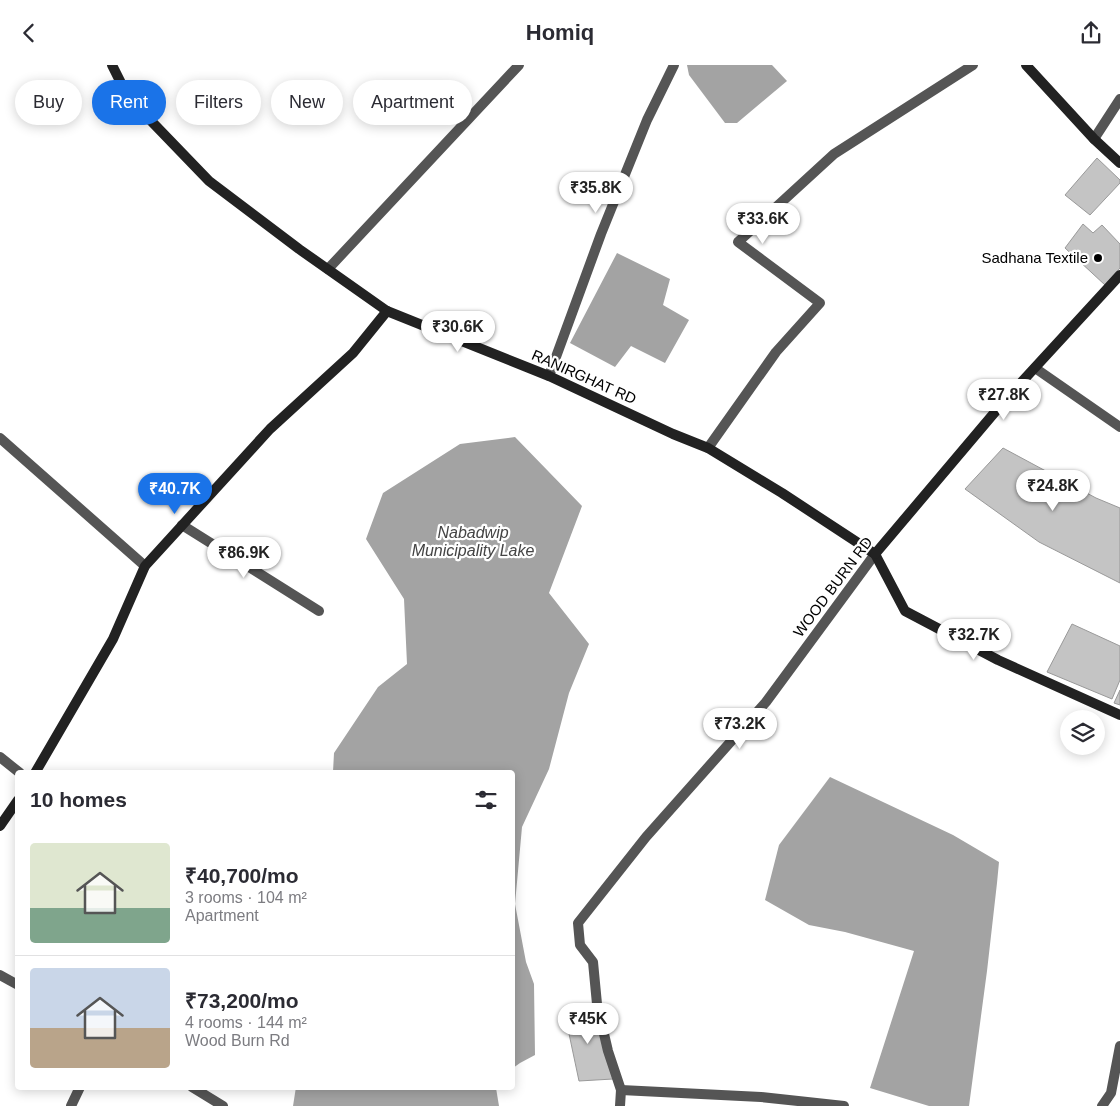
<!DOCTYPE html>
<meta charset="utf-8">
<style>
:root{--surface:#fff;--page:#f2f2f3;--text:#2b2b33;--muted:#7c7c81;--line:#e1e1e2;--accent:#1a73e8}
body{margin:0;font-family:Helvetica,sans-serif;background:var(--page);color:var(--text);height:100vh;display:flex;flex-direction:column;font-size:19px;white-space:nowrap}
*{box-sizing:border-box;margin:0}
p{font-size:16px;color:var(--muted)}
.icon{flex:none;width:28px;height:28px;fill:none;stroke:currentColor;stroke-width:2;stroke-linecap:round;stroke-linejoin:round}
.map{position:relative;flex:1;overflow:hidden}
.side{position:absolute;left:15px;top:705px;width:500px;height:320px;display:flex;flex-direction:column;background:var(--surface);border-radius:5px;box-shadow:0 2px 12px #0003}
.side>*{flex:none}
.banner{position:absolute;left:15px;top:15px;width:500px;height:45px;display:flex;gap:10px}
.controls{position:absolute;left:1060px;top:645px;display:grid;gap:10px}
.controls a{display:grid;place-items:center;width:45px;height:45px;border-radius:50%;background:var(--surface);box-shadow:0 2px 12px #0003;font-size:25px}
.price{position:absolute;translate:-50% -42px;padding:0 11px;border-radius:18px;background:#fff;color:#222;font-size:16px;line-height:32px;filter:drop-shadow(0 1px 2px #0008)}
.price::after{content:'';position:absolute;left:50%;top:30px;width:15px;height:11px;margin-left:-8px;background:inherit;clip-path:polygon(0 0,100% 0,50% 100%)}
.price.on{background:var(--accent);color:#fff}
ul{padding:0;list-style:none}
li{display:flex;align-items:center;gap:15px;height:125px;padding:0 15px}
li+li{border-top:1px solid var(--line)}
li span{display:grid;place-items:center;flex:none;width:140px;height:100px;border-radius:5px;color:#555}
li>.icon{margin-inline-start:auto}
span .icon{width:60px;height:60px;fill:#fffc;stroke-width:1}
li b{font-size:21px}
h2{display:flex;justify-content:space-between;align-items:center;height:60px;padding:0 15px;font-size:21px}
.chip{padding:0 18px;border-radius:22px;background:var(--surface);box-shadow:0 2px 12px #0003;font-size:18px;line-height:45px}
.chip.on{background:var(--accent);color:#fff}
header{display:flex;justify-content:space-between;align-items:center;height:65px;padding:0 15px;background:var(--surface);font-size:22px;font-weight:800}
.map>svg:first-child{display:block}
.water{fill:#a3a3a3}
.building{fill:#c4c4c4;stroke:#999}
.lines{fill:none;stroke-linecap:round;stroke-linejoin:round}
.street{stroke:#555;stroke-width:10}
.secondary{stroke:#222;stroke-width:10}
.poi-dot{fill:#000;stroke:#fff;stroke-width:2}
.labels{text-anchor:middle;stroke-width:4.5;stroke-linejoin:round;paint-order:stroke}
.poi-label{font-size:15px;fill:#000;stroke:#fff;text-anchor:end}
.street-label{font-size:15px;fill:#000;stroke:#fff}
.water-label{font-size:16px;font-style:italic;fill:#444;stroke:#fff}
</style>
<header><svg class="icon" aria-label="back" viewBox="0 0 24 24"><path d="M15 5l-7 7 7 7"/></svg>Homiq<svg class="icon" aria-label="share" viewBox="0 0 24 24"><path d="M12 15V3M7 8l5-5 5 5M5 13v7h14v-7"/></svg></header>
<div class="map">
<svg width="1120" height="1041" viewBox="0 0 1120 1041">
<rect width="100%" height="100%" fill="#fff"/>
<g class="water">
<path d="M687 0H772L787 16 737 58H725L689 10Z"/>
<path d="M617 188 670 214 663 240 689 255 665 298 631 281 615 302 570 278Z"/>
<path d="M515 372 582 441 549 528 589 579 569 628 549 704 522 762 515 839 526 897 534 919 535 990 520 998 513 1003 512 708 333 707 334 688 378 622 407 599 404 534 366 474 383 428 460 379Z"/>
<path d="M830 712 953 770 999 797 997 818 987 906 969 1041H929L870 1023 914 886 845 867 809 860 765 835 779 780Z"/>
<path d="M296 1022 496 1023 499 1041H293Z"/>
</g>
<g class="building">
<path d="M1097 93 1120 115V118L1090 150 1065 130Z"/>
<path d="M1083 159 1093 168 1102 160 1120 179V203L1105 220 1065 183Z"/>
<path d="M1003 383 1096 433 1120 443V518L1039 477 965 424Z"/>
<path d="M1072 559 1120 581V615L1112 634 1047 607Z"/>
<path d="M1120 625V640L1114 638Z"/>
<path d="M594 942 613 1014 579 1016 564 945Z"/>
</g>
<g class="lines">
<g class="street">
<path d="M1094 74 1120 34"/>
<path d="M328 204 519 0"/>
<path d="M1035 303 1120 362"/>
<path d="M549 311 601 169 647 55 674 0"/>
<path d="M0 373 145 501"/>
<path d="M708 383 776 287 820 238 738 177 834 89 973 0"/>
<path d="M182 460 319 546"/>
<path d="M0 692 20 708"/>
<path d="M0 910 18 920"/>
<path d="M192 1022 223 1041"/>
<path d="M621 1025 761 1032 844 1041"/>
<path d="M71 1041 80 1022"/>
<path d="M620 1041 621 1025 608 986 597 939 593 897 580 880 578 858 646 772 766 637 875 489"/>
<path d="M1102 1041 1111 1028 1120 981"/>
</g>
<g class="secondary">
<path d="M112 0 128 32 209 116 299 184 387 246 549 311 673 369 708 383 782 428 875 489 905 546 998 595 1120 650"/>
<path d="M1026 0 1094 74 1120 98"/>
<path d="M875 489 1006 334 1120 210"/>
<path d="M35 708 113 574 145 501 270 364 353 288 387 246"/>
<path d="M0 761 18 735"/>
</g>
</g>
<circle class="poi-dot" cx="1098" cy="193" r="5"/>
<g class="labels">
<g class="poi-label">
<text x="1088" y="198">Sadhana Textile</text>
</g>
<g class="street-label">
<text transform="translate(584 312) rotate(24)" y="5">RANIRGHAT RD</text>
<text transform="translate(833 522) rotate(-53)" y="5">WOOD BURN RD</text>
</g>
<g class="water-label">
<text x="473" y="473">Nabadwip<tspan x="473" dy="18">Municipality Lake</tspan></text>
</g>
</g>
</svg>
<div class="controls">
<a><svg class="icon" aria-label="layers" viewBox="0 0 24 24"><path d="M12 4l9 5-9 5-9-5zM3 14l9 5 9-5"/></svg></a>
</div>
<b class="price" style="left:596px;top:149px">₹35.8K</b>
<b class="price" style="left:763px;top:180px">₹33.6K</b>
<b class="price" style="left:458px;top:288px">₹30.6K</b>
<b class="price" style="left:1004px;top:356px">₹27.8K</b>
<b class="price" style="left:1053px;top:447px">₹24.8K</b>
<b class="price on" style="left:175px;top:450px">₹40.7K</b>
<b class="price" style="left:244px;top:514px">₹86.9K</b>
<b class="price" style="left:974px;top:596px">₹32.7K</b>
<b class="price" style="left:740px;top:685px">₹73.2K</b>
<b class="price" style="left:588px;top:980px">₹45K</b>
<div class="banner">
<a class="chip">Buy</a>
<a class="chip on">Rent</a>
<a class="chip">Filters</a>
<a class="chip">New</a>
<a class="chip">Apartment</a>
</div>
<section class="side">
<h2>10 homes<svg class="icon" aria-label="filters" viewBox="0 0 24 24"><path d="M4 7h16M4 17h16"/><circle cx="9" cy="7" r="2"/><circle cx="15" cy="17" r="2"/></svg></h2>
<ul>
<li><span style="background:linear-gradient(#dfe7d0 65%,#7fa58c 0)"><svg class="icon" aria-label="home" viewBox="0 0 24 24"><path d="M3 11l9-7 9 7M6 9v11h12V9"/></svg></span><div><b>₹40,700/mo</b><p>3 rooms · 104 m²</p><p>Apartment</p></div></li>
<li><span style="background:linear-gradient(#c9d6e8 60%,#b9a48a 0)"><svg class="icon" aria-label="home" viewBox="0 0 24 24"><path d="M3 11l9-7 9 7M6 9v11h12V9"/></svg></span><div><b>₹73,200/mo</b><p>4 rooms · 144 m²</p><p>Wood Burn Rd</p></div></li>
</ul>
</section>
</div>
